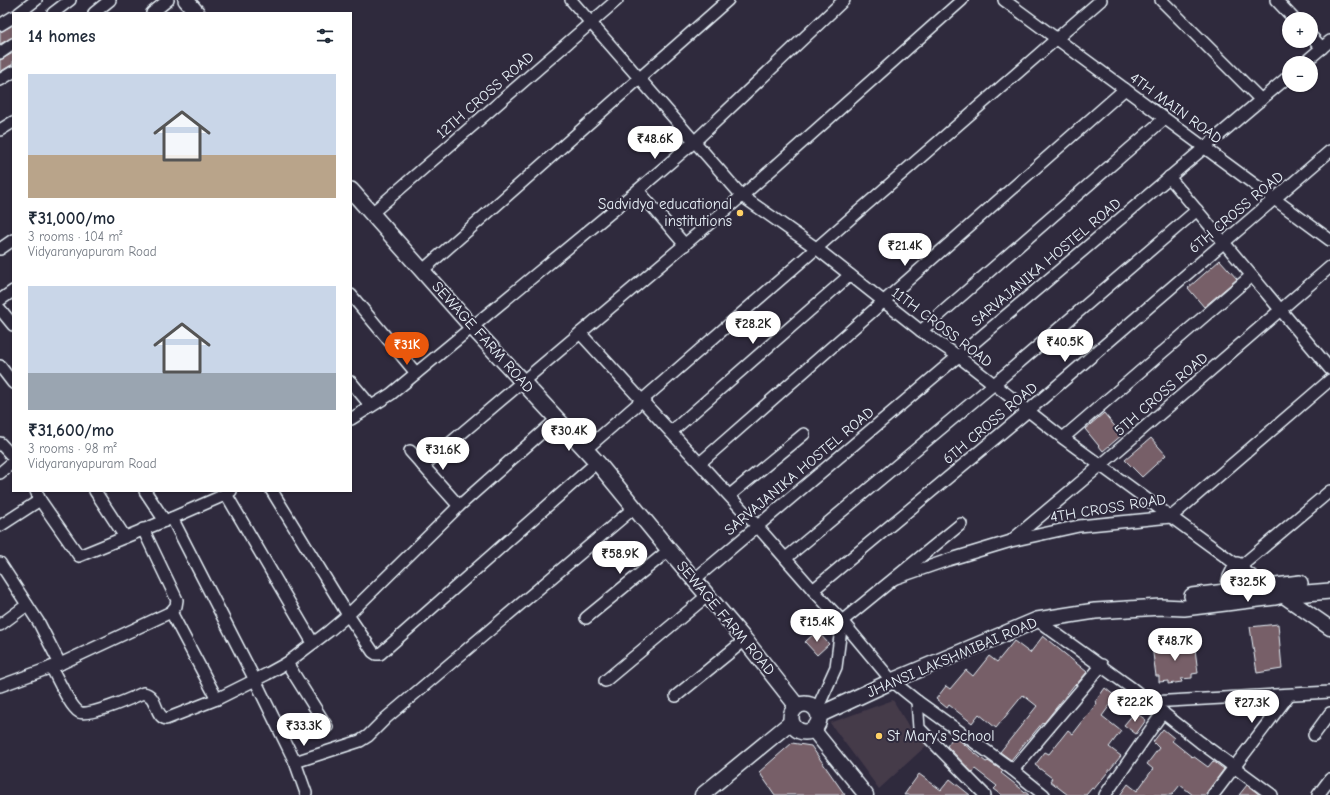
<!DOCTYPE html>
<meta charset="utf-8">
<style>
:root{--surface:#fff;--page:#f2f2f3;--text:#1f2937;--muted:#747a83;--accent:#ea580c}
body{margin:0;font-family:"Comic Neue",sans-serif;background:var(--page);color:var(--text);height:100vh;display:flex;flex-direction:column;font-size:15px;white-space:nowrap}
*{box-sizing:border-box;margin:0}
p{font-size:13px;color:var(--muted)}
.icon{flex:none;width:22px;height:22px;fill:none;stroke:currentColor;stroke-width:2;stroke-linecap:round;stroke-linejoin:round}
.map{position:relative;flex:1;overflow:hidden}
.side{position:absolute;left:12px;top:12px;width:340px;height:480px;display:flex;flex-direction:column;background:var(--surface);border-radius:0px;box-shadow:0 1px 3px #0004}
.side>*{flex:none}
.controls{position:absolute;left:1282px;top:12px;display:grid;gap:8px}
.controls a{display:grid;place-items:center;width:36px;height:36px;border-radius:50%;background:var(--surface);box-shadow:0 1px 3px #0004;font-size:20px}
.price{position:absolute;translate:-50% -34px;padding:0 9px;border-radius:14px;background:#fff;color:#222;font-size:13px;line-height:26px;filter:drop-shadow(0 1px 2px #0008)}
.price::after{content:'';position:absolute;left:50%;top:24px;width:12px;height:9px;margin-left:-6px;background:inherit;clip-path:polygon(0 0,100% 0,50% 100%)}
.price.on{background:var(--accent);color:#fff}
ul{padding:0;list-style:none}
li{display:grid;align-content:center;gap:8px;height:212px;padding:0 16px}
li span{display:grid;place-items:center;height:124px;border-radius:0px;color:#555}
li>.icon{margin-inline-start:auto}
span .icon{width:72px;height:72px;fill:#fffc;stroke-width:1}
li b{font-size:17px}
h2{display:flex;justify-content:space-between;align-items:center;height:48px;padding:0 16px;font-size:17px}
.map>svg:first-child{display:block}
.built{fill:#453a4a}
.building{fill:#775f67;stroke:#e8f1f8}
.lines{fill:none;stroke-linecap:round;stroke-linejoin:round}
.minor-casing{stroke:#e8f1f8;stroke-width:14}
.tertiary-casing{stroke:#e8f1f8;stroke-width:17}
.secondary-casing{stroke:#e8f1f8;stroke-width:18}
.minor{stroke:#2f2a3d;stroke-width:11}
.tertiary{stroke:#2f2a3d;stroke-width:14}
.secondary{stroke:#2f2a3d;stroke-width:15}
.poi-dot{fill:#ffd166;stroke:#2f2a3d;stroke-width:1.5}
.labels{text-anchor:middle;stroke-width:4;stroke-linejoin:round;paint-order:stroke}
.street-label{font-size:15px;fill:#e8f1f8;stroke:#2f2a3d}
.poi-label{font-size:15px;fill:#e8f1f8;stroke:#2f2a3d;text-anchor:end}
</style>
<div class="map">
<svg width="1330" height="795" viewBox="0 0 1330 795">
<rect width="100%" height="100%" fill="#2f2a3d"/>
<filter id="ink" filterUnits="userSpaceOnUse"><feTurbulence type="fractalNoise" baseFrequency=".025" numOctaves="2"/><feDisplacementMap in="SourceGraphic" scale="8" xChannelSelector="R" yChannelSelector="G"/><feConvolveMatrix kernelMatrix="1 2 1 2 8 2 1 2 1" color-interpolation-filters="sRGB"/></filter>
<g filter="url(#ink)">
<path class="built" d="M893 700 909 727 927 745 879 789 830 723Z"/>
<g class="building">
<path d="M13 25V37L0 44V32Z"/>
<path d="M13 53V64L0 72V60Z"/>
<path d="M1220 260 1237 279 1204 307 1188 288Z"/>
<path d="M1104 413 1122 435 1103 451 1085 429Z"/>
<path d="M1151 438 1166 455 1142 477 1125 460Z"/>
<path d="M1278 624 1282 669 1257 673 1250 627Z"/>
<path d="M817 631 829 644 817 655 805 642Z"/>
<path d="M1043 636 1087 672 1076 685 1075 684 1044 723 1043 722 1029 739H1028L1011 760 1000 752 1037 706 1023 695 996 728 979 714 972 723 949 705 947 708 936 699 946 686 950 689 966 670 973 676 989 656 997 662 1014 641 1030 653Z"/>
<path d="M1194 641 1198 673 1192 674V678L1181 679 1182 682 1168 684V681L1159 682V676H1156L1152 646Z"/>
<path d="M1105 688 1116 697 1102 716 1121 731 1109 747 1121 756 1094 789 1092 788 1086 795H1068L1050 781 1052 778 1035 765 1045 752 1049 754 1068 730 1073 734 1097 703 1095 702Z"/>
<path d="M1135 712 1146 720 1136 734 1124 725Z"/>
<path d="M1163 729 1174 738 1172 741 1192 757 1193 756 1208 767 1213 761 1224 769 1205 795H1193L1180 785 1172 795H1120L1128 784 1137 791 1153 769 1147 764 1159 748 1153 742Z"/>
<path d="M954 736 986 762 988 761 1003 771 1001 773 1029 795H1002L994 789 997 786 975 769 973 773 947 746Z"/>
<path d="M792 743 811 746 845 795H775L759 772Z"/>
<path d="M919 774 941 790 950 779 970 795H904Z"/>
<path d="M1247 785 1260 795H1239Z"/>
</g>
<g class="lines">
<defs>
<g id="minor">
<path d="M571 0 742 196 816 248 921 331 958 356 1063 438 1267 587"/>
<path d="M1004 0 1330 240"/>
<path d="M1161 0 1261 100"/>
<path d="M1276 0 1294 19"/>
<path d="M19 13 36 0"/>
<path d="M53 13 70 0"/>
<path d="M94 13 110 0"/>
<path d="M152 13 168 0"/>
<path d="M0 25 13 17"/>
<path d="M1311 36 1322 48"/>
<path d="M0 53 13 44"/>
<path d="M1304 63 1330 41"/>
<path d="M0 80 13 72"/>
<path d="M0 130 13 122"/>
<path d="M1169 177 1330 369"/>
<path d="M638 190 685 245"/>
<path d="M372 213 617 0"/>
<path d="M0 249 13 240"/>
<path d="M423 270 728 0"/>
<path d="M351 295 416 373"/>
<path d="M0 300 13 291"/>
<path d="M0 309 13 325"/>
<path d="M921 331 1164 119"/>
<path d="M580 333 757 526 813 590 842 621 892 681 917 701 1013 770 1044 795"/>
<path d="M0 366 13 383"/>
<path d="M351 382 371 406"/>
<path d="M351 419 391 394 638 190 694 142 844 0"/>
<path d="M671 432 850 275"/>
<path d="M1063 438 1251 276"/>
<path d="M0 443 13 457"/>
<path d="M585 450 1101 0"/>
<path d="M410 451 459 506"/>
<path d="M700 463 1125 89"/>
<path d="M423 466 742 196 962 0"/>
<path d="M0 473 13 462"/>
<path d="M36 491 40 500 79 556 172 518 220 497 231 491"/>
<path d="M95 491 125 537"/>
<path d="M145 491 165 521"/>
<path d="M272 491 348 615 373 652 376 654H380L597 462"/>
<path d="M226 494 313 643"/>
<path d="M730 495 804 434"/>
<path d="M172 518 255 680 295 762 360 741 368 736 386 718 635 507"/>
<path d="M0 526 40 500"/>
<path d="M1013 539 1101 465 1330 267"/>
<path d="M786 558 993 385 1197 210"/>
<path d="M0 563 39 623 60 664"/>
<path d="M1240 567 1330 491"/>
<path d="M896 578 948 560 1011 541 1079 526 1171 517 1330 380"/>
<path d="M695 579 1289 76"/>
<path d="M813 590 1028 411 1330 151"/>
<path d="M171 612 217 699"/>
<path d="M586 618 669 550"/>
<path d="M1037 620 1133 689 1200 742 1272 795"/>
<path d="M0 625 27 605"/>
<path d="M287 663 327 727"/>
<path d="M51 667C57 677 70 707 79 712 87 718 132 698 143 693 158 695 154 716 166 719L217 699 267 674 287 663 329 631 348 615 459 506 557 419"/>
<path d="M605 681 708 595"/>
<path d="M0 686 60 664 171 612 176 606 177 600 143 529"/>
<path d="M676 696 745 640"/>
<path d="M917 701 919 728 985 795"/>
<path d="M1151 702 1330 692"/>
<path d="M817 709 836 667 842 621 961 524"/>
<path d="M1314 735 1330 713"/>
<path d="M295 762 306 793"/>
<path d="M1013 770 1102 665"/>
<path d="M1105 795 1163 712"/>
<path d="M1213 795 1289 695"/>
<path d="M1318 795 1330 779"/>
</g>
<g id="tertiary">
<path d="M1278 592 1330 628"/>
<path d="M811 731 815 732 866 795"/>
<path d="M702 795 791 722"/>
</g>
<g id="secondary">
<path d="M186 0 197 13"/>
<path d="M351 190 472 327 597 462 669 550 745 640 797 706"/>
<path d="M1227 592 1231 577 1237 565"/>
<path d="M1192 596 1300 583"/>
<circle cx="805" cy="718" r="14"/>
<path d="M819 715 892 681 1037 620 1095 611 1161 607 1184 608 1275 597 1283 595 1330 591"/>
</g>
</defs>
<use href="#minor" class="minor-casing"/>
<use href="#tertiary" class="tertiary-casing"/>
<use href="#secondary" class="secondary-casing"/>
<use href="#minor" class="minor"/>
<use href="#tertiary" class="tertiary"/>
<use href="#secondary" class="secondary"/>
</g>
</g>
<g class="poi-dot">
<circle cx="740" cy="213" r="4"/>
<circle cx="879" cy="736" r="4"/>
</g>
<g class="labels">
<g class="street-label">
<text transform="translate(485 95) rotate(-41)" y="5">12TH CROSS ROAD</text>
<text transform="translate(1176 108) rotate(36)" y="5">4TH MAIN ROAD</text>
<text transform="translate(1236 212) rotate(-40)" y="5">6TH CROSS ROAD</text>
<text transform="translate(1046 262) rotate(-40)" y="5">SARVAJANIKA HOSTEL ROAD</text>
<text transform="translate(942 327) rotate(37)" y="5">11TH CROSS ROAD</text>
<text transform="translate(483 337) rotate(48)" y="5">SEWAGE FARM ROAD</text>
<text transform="translate(1161 394) rotate(-41)" y="5">5TH CROSS ROAD</text>
<text transform="translate(990 423) rotate(-40)" y="5">6TH CROSS ROAD</text>
<text transform="translate(799 471) rotate(-40)" y="5">SARVAJANIKA HOSTEL ROAD</text>
<text transform="translate(1108 508) rotate(-9)" y="5">4TH CROSS ROAD</text>
<text transform="translate(726 618) rotate(50)" y="5">SEWAGE FARM ROAD</text>
<text transform="translate(952 657) rotate(-23)" y="5">JHANSI LAKSHMIBAI ROAD</text>
</g>
<g class="poi-label">
<text x="732" y="209">Sadvidya educational<tspan x="732" dy="17">institutions</tspan></text>
<text x="887" y="741" text-anchor="start">St Mary's School</text>
</g>
</g>
</svg>
<div class="controls">
<a>+</a>
<a>−</a>
</div>
<b class="price" style="left:655px;top:160px">₹48.6K</b>
<b class="price" style="left:905px;top:267px">₹21.4K</b>
<b class="price" style="left:753px;top:345px">₹28.2K</b>
<b class="price" style="left:1065px;top:363px">₹40.5K</b>
<b class="price on" style="left:407px;top:366px">₹31K</b>
<b class="price" style="left:569px;top:452px">₹30.4K</b>
<b class="price" style="left:443px;top:471px">₹31.6K</b>
<b class="price" style="left:620px;top:575px">₹58.9K</b>
<b class="price" style="left:1248px;top:603px">₹32.5K</b>
<b class="price" style="left:817px;top:643px">₹15.4K</b>
<b class="price" style="left:1175px;top:662px">₹48.7K</b>
<b class="price" style="left:1135px;top:723px">₹22.2K</b>
<b class="price" style="left:1252px;top:724px">₹27.3K</b>
<b class="price" style="left:304px;top:747px">₹33.3K</b>
<section class="side">
<h2>14 homes<svg class="icon" aria-label="filters" viewBox="0 0 24 24"><path d="M4 7h16M4 17h16"/><circle cx="9" cy="7" r="2"/><circle cx="15" cy="17" r="2"/></svg></h2>
<ul>
<li><span style="background:linear-gradient(#c9d6e8 65%,#b9a48a 0)"><svg class="icon" aria-label="home" viewBox="0 0 24 24"><path d="M3 11l9-7 9 7M6 9v11h12V9"/></svg></span><div><b>₹31,000/mo</b><p>3 rooms · 104 m²</p><p>Vidyaranyapuram Road</p></div></li>
<li><span style="background:linear-gradient(#c9d6e8 70%,#9aa5b1 0)"><svg class="icon" aria-label="home" viewBox="0 0 24 24"><path d="M3 11l9-7 9 7M6 9v11h12V9"/></svg></span><div><b>₹31,600/mo</b><p>3 rooms · 98 m²</p><p>Vidyaranyapuram Road</p></div></li>
</ul>
</section>
</div>
